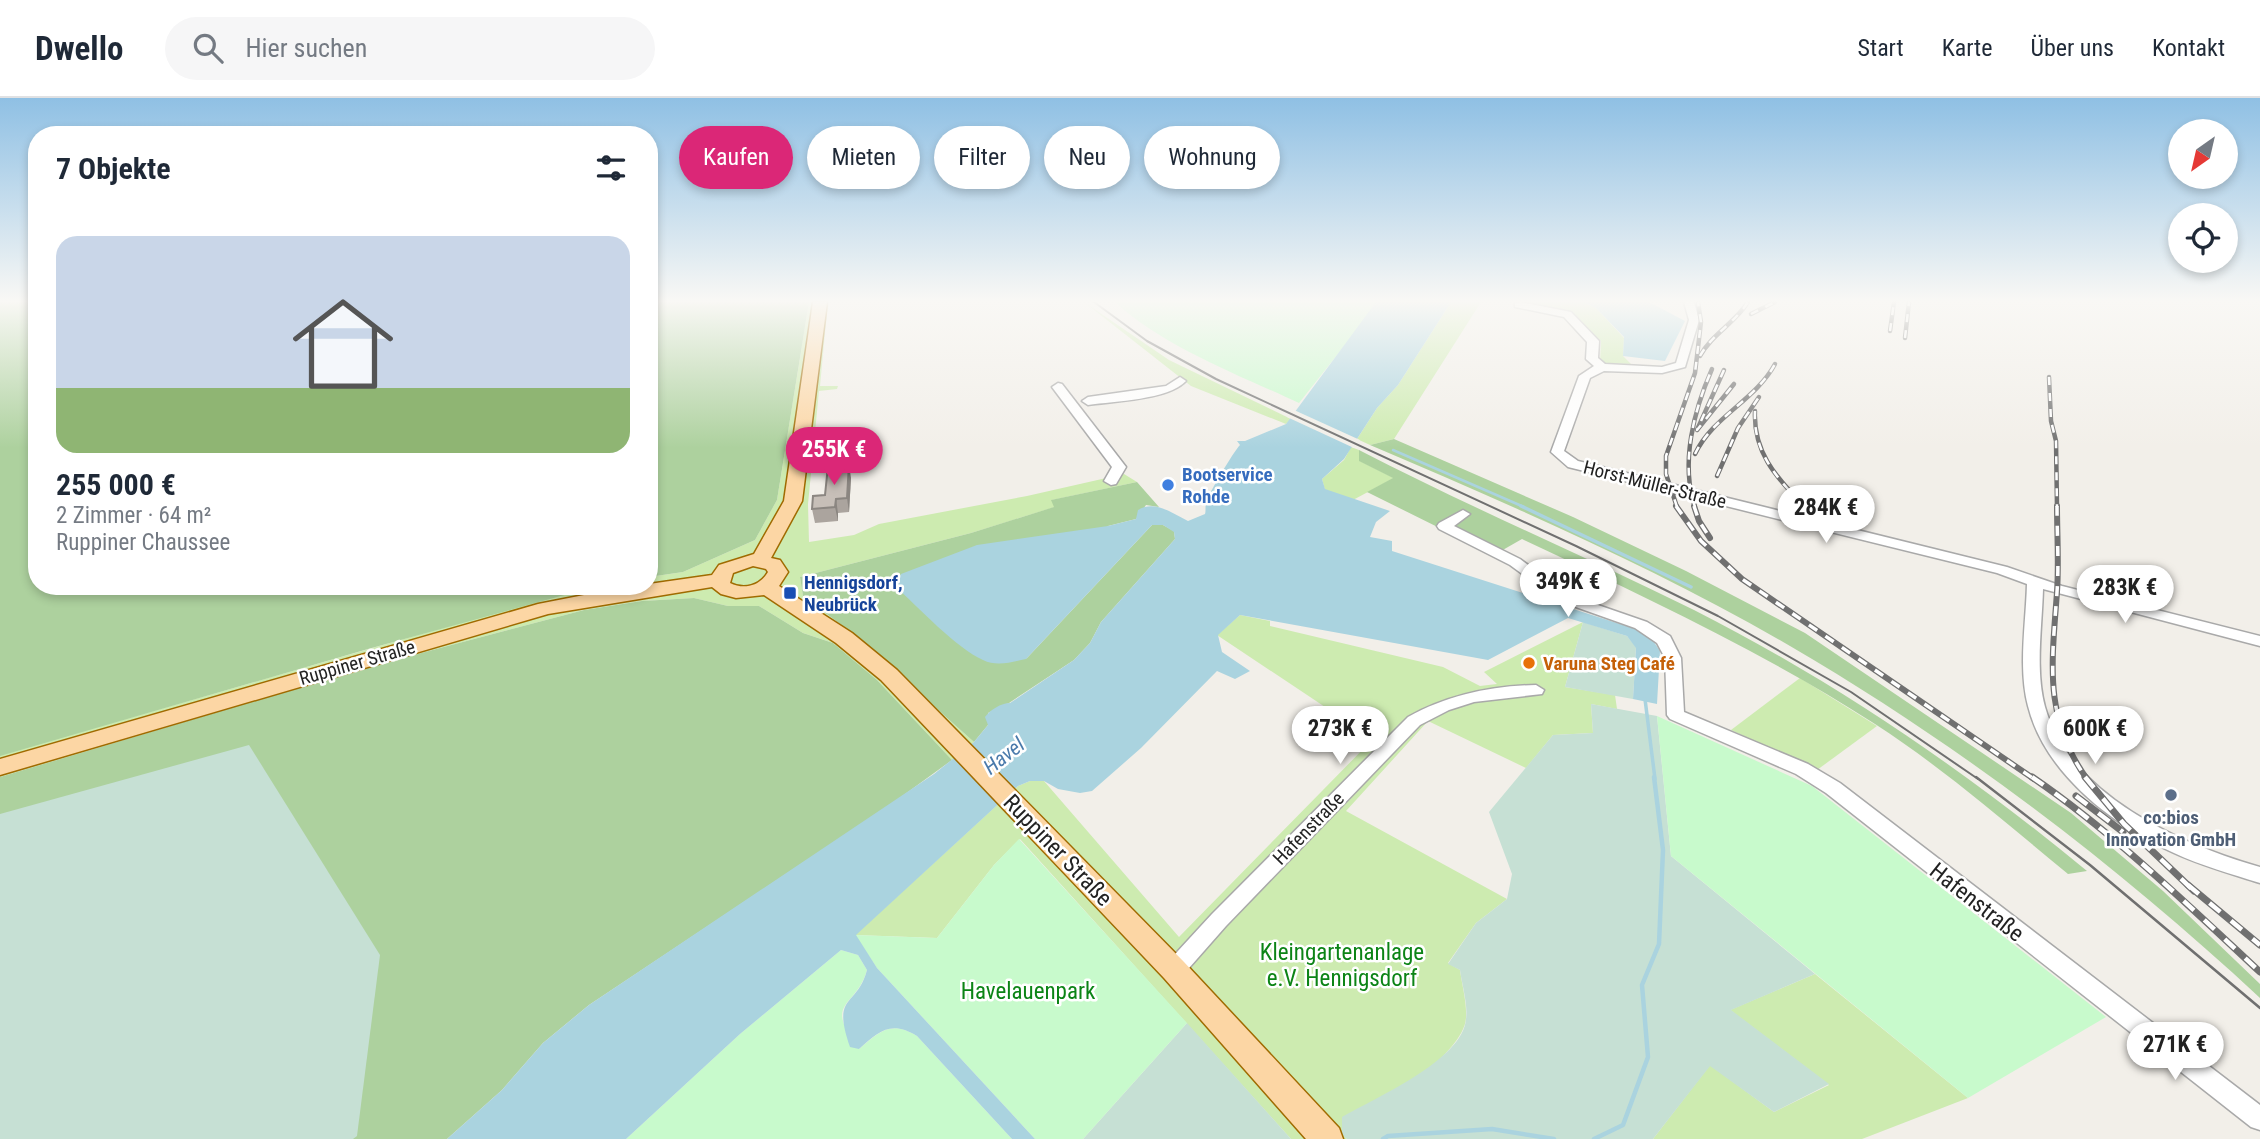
<!DOCTYPE html>
<html lang="de">
<meta charset="utf-8">
<style>
:root{--surface:#fff;--page:#f6f6f7;--text:#1f2937;--muted:#747a83;--line:#e0e1e3;--accent:#db2777}
body{margin:0;font-family:"Roboto Condensed",sans-serif;background:var(--page);color:var(--text);height:100vh;display:flex;flex-direction:column;font-size:26px;white-space:nowrap}
*{box-sizing:border-box;margin:0}
p{font-size:23px;color:var(--muted)}
.icon{flex:none;width:38px;height:38px;fill:none;stroke:currentColor;stroke-width:2;stroke-linecap:round;stroke-linejoin:round}
.map{position:relative;flex:1;overflow:hidden}
.details{position:absolute;left:28px;top:28px;width:630px;height:469px;display:flex;flex-direction:column;background:var(--surface);border-radius:28px;box-shadow:0 4px 10px #0003}
.details>*{flex:none}
.banner{position:absolute;left:679px;top:28px;width:665px;height:63px;display:flex;gap:14px}
.needle{width:46px;rotate:214deg}
.controls{position:absolute;left:2168px;top:21px;display:grid;gap:14px}
.controls a{display:grid;place-items:center;width:70px;height:70px;border-radius:50%;background:var(--surface);box-shadow:0 4px 10px #0003;font-size:35px}
.price{position:absolute;translate:-50% -60px;padding:0 16px;border-radius:24px;background:#fff;color:#222;font-size:23px;line-height:46px;filter:drop-shadow(0 2px 4px #0008)}
.price::after{content:'';position:absolute;left:50%;top:42px;width:21px;height:16px;margin-left:-10px;background:inherit;clip-path:polygon(0 0,100% 0,50% 100%)}
.price.selected{background:var(--accent);color:#fff}
ul{padding:0;list-style:none}
li{display:grid;align-content:center;gap:14px;height:371px;padding:0 28px}
li span{display:grid;place-items:center;height:217px;border-radius:21px;color:#555}
li>.icon{margin-inline-start:auto}
span .icon{width:126px;height:126px;fill:#fffc;stroke-width:1}
li b{font-size:30px}
h2{display:flex;justify-content:space-between;align-items:center;height:84px;padding:0 28px;font-size:30px}
.tag{padding:0 24px;border-radius:32px;background:var(--surface);box-shadow:0 4px 10px #0003;font-size:24px;line-height:63px}
.tag.selected{background:var(--accent);color:#fff}
header{display:flex;align-items:center;gap:42px;box-sizing:border-box;height:98px;padding:0 35px;background:var(--surface);border-bottom:2px solid var(--line)}
header strong{font-size:33px}
nav{display:flex;gap:38px;margin-inline-start:auto;font-size:24px}
.search{width:490px;height:63px;background:var(--page);display:flex;align-items:center;gap:18px;box-sizing:border-box;padding:0 24px;border-radius:38px;color:var(--muted);font-size:26px}
.map>svg:first-child{display:block}
.grass{fill:#cdebb0}
.forest{fill:#add19e}
.wetland{fill:#c6e0d4}
.park{fill:#c8facc}
.water{fill:#aad3df}
.pier{fill:#f2efe9}
.lines{fill:none;stroke-linecap:round;stroke-linejoin:round}
.stream-far2{stroke:#aad3df;stroke-width:2.5}
.stream-far1{stroke:#aad3df;stroke-width:3.5}
.stream{stroke:#aad3df;stroke-width:4.5}
.minor-casing{stroke:#a9a9a9;stroke-width:3}
.major-casing{stroke:#a06b00;stroke-width:3}
.minor{fill:#fff;fill-rule:evenodd}
.major{fill:#fcd6a4;fill-rule:evenodd}
.tram-far1{stroke:#707070;stroke-width:2}
.tram{stroke:#707070;stroke-width:2.5}
.rail-far2-casing{stroke:#707070;stroke-width:4.5}
.rail-far1-casing{stroke:#707070;stroke-width:6}
.rail-casing{stroke:#707070;stroke-width:7}
.rail-far2{stroke:#fff;stroke-width:2.5;stroke-dasharray:8;stroke-linecap:butt}
.rail-far1{stroke:#fff;stroke-width:3.5;stroke-dasharray:10;stroke-linecap:butt}
.rail{stroke:#fff;stroke-width:4.5;stroke-dasharray:14;stroke-linecap:butt}
.wall{fill:#aba49e}
.shaded-wall{fill:#8b8681}
.building{fill:#c7bfb8;stroke:#8b8681;stroke-width:2}
.shop-dot{fill:#3f7fe0;stroke:#fff;stroke-width:2.5}
.transit-dot{fill:#1a4fb4;stroke:#fff;stroke-width:2.5}
.food-dot{fill:#e8710a;stroke:#fff;stroke-width:2.5}
.service-dot{fill:#5c6f8a;stroke:#fff;stroke-width:2.5}
.labels{text-anchor:middle;stroke-width:5;stroke-linejoin:round;paint-order:stroke}
.shop-label{font-size:19px;font-weight:bold;fill:#366cbe;stroke:#fff;text-anchor:start}
.street-label{font-size:19px;fill:#222;stroke:#fff}
.transit-label{font-size:19px;font-weight:bold;fill:#164399;stroke:#fff;text-anchor:start}
.food-label{font-size:19px;font-weight:bold;fill:#c56008;stroke:#fff;text-anchor:start}
.service-label{font-size:19px;font-weight:bold;fill:#4e5e75;stroke:#fff}
.water-label{font-size:21px;font-style:italic;fill:#4a7aab;stroke:#fff}
.near-street-label{font-size:23px;fill:#222;stroke:#fff}
.near-park-label{font-size:23px;fill:#0c8416;stroke:#fff}
</style>
<header>
<strong>Dwello</strong>
<div class="search"><svg class="icon" aria-label="search" viewBox="0 0 24 24"><circle cx="10" cy="10" r="6"/><path d="M15 15l6 6"/></svg>Hier suchen</div>
<nav><a>Start</a><a>Karte</a><a>Über uns</a><a>Kontakt</a></nav>
</header>
<div class="map">
<svg width="2260" height="1041" viewBox="0 0 2260 1041">
<rect width="100%" height="100%" fill="#f2efe9"/>
<g class="grass">
<path d="M809 204H828L820 288H838L837 291 819 293 808 406 809 444 854 437 879 426 1027 398 1124 376 1137 384 1052 402 1055 409 971 435 800 479 803 498 852 535 974 644 952 662 877 582 833 545 803 535 759 508H728L694 500 642 503 584 512 372 568 0 679V657L578 491 597 488H649V479L683 474 755 442 777 402Z"/>
<path d="M1084 204 1169 262 1291 321 1286 326 1191 288Z"/>
<path d="M1451 204H1481L1394 341 1370 347 1357 341 1377 310 1398 287Z"/>
<path d="M1523 204H1584L1596 210 1624 240 1623 258 1631 266 1600 265 1601 243 1572 215Z"/>
<path d="M1351 349 1359 352 1360 363 1394 380 1353 402 1325 392 1322 381 1344 362Z"/>
<path d="M1240 517 1270 523V528L1443 569 1480 588 1497 586 1484 574 1583 524 1565 589 1615 597 1617 611 1591 606 1593 635 1553 637 1526 670 1428 623 1346 713 1507 801 1476 825 1448 865 1460 872C1462 887 1467 905 1466 920 1464 957 1372 1013 1342 1035L1347 1041H1291L1020 741 994 767 937 840 855 837 1018 688 1030 683H1044L1179 839 1373 641 1217 537Z"/>
<path d="M1800 580 1877 628 1817 672 1731 632Z"/>
<path d="M1815 876 1968 1000 1862 1041H1653L1710 967 1774 1014 1829 987 1730 912Z"/>
</g>
<g class="forest">
<path d="M0 204H37V488H597L368 551 0 658Z"/>
<path d="M649 204H809L777 402 755 442 683 474 649 479Z"/>
<path d="M1394 341 1573 419 1686 473 1805 535 2071 715 2163 793 2260 886V900C2117 767 1958 646 1790 548 1660 472 1509 406 1370 347Z"/>
<path d="M1359 352C1469 409 1583 457 1694 512 1834 583 1966 673 2087 773L2068 776C2006 725 1943 670 1875 626 1763 554 1643 498 1522 441L1494 457 1367 394 1393 380 1359 363Z"/>
<path d="M1137 384 1159 409 1146 407 1136 421 1108 428 1026 561 1152 427H1163L1174 433 1175 441 1101 524 1090 545 1074 562 1009 605 988 615V627L974 644 852 535 803 498 800 479 971 435 1054 409 1051 402Z"/>
<path d="M694 500 728 508H759L803 535 833 545 877 582 952 662 890 707 589 907 543 945 502 992 447 1041H0V679L372 568 584 512 642 503Z"/>
</g>
<g class="wetland">
<path d="M1583 524 1627 538 1636 549 1633 601 1565 589Z"/>
<path d="M1591 606 1657 618 1671 758 1815 876 1731 912 1829 986 1774 1014 1710 968 1653 1041H1347L1342 1036V1019C1375 1000 1463 962 1466 921 1468 906 1462 887 1460 872L1448 866 1476 825 1507 801 1512 776 1489 714 1553 637 1593 635Z"/>
<path d="M249 647 380 857 357 1038 353 1041H0V716Z"/>
<path d="M1187 925 1291 1041H1083Z"/>
</g>
<g class="park">
<path d="M1115 204H1379L1299 305C1241 278 1162 248 1115 204Z"/>
<path d="M1657 618 1812 688 2106 919 1968 1000 1671 758Z"/>
<path d="M1019 741 1187 925 1083 1041H1035L877 870 855 837 937 840 994 767Z"/>
<path d="M841 852 858 857 867 872C856 911 822 902 859 951 880 933 891 922 917 938L1012 1041H626L740 936Z"/>
</g>
<g class="water">
<path d="M1376 204H1451L1398 287 1377 310 1344 361 1322 381 1325 391 1390 413 1376 424 1370 439 1392 443V453L1648 535 1660 553 1657 606 1633 601 1636 550 1627 538 1568 520 1488 562 1240 517 1218 537 1222 554 1250 573 1235 581 1217 573 1141 650 1092 693 1080 695 1058 691 1044 683H1030L1018 688 856 837 877 870 1035 1041H1012L917 938C891 922 879 933 859 951L850 949C831 895 857 910 867 872L858 857 841 852 740 936 626 1041H447L502 992 543 945 589 907 934 676 974 644 988 627 985 619C990 612 1001 605 1010 605L1074 562 1090 545 1101 524 1175 441 1174 434 1163 427H1152L1026 561C1012 564 997 569 983 562 957 551 917 508 895 488L901 476 977 447 1108 428 1136 421 1138 412C1155 402 1172 415 1188 423L1205 416C1206 413 1205 409 1206 405 1207 398 1234 353 1240 347L1237 343H1245L1286 326Z"/>
<path d="M1584 204H1649L1685 223 1665 263 1623 258 1624 239 1596 210Z"/>
</g>
<path class="pier" d="M1294 312 1360 342 1354 350 1287 319Z"/>
<g class="lines">
<path class="stream-far2" d="M1393 352 1524 409"/>
<g class="stream-far1">
<path d="M1521 408 1691 489"/>
<path d="M1645 601 1655 681"/>
</g>
<g class="stream">
<path d="M1383 1041 1388 1038 1492 1031 1554 1041"/>
<path d="M1594 1041 1623 1027 1648 959 1642 887 1659 846 1663 752 1654 679"/>
</g>
<defs>
<g id="minor">
<path d="M1520 204 1571 214 1599 243 1598 260 1605 266 1662 269 1676 265 1689 222 1684 204H1694L1699 222 1685 269 1662 275 1604 273 1590 280 1564 353 1578 363 2007 469 2062 488 2260 538V548L2043 491C2042 529 2035 572 2045 609 2070 698 2180 746 2260 769V785C2231 776 2202 768 2174 755 2114 728 2045 676 2028 608 2018 570 2026 525 2027 486L1997 475 1568 369 1551 354 1579 278 1594 268 1586 261 1587 244 1564 219 1515 209V205Z"/>
<path d="M1180 279 1186 283C1168 302 1115 303 1088 307L1082 303 1088 299 1166 288Z"/>
<path d="M1058 285 1062 286 1126 369 1116 386 1111 387 1104 383 1112 369 1052 289Z"/>
<path d="M1463 412 1470 416 1454 428 1520 461 1569 497 1647 524 1670 538 1681 560 1684 614 1808 666 1840 685 2260 1007V1032L2251 1029 1826 695 1796 676 1670 621 1667 617 1665 560 1657 545 1635 530 1559 503 1510 467 1439 431 1437 428 1439 425Z"/>
<path d="M1536 587 1544 592 1542 596 1474 604 1449 612 1420 627 1226 828 1182 878 1174 881 1166 878 1163 872 1166 866 1212 816 1408 619C1448 597 1490 588 1536 587Z"/>
</g>
<path id="major" d="M813 204H827L802 403 771 460 780 462 788 474 779 488 852 535 897 572 1184 864 1339 1030 1343 1041H1306L1164 880 881 582 836 545 764 497 736 500 721 496 712 489 548 516 0 677V661L538 506 625 489 649 488V486L712 477 719 467 754 456 784 403ZM753 468 766 471 768 474C760 488 744 492 730 485L733 475Z"/>
</defs>
<use href="#minor" class="minor-casing"/>
<use href="#major" class="major-casing"/>
<use href="#minor" class="minor"/>
<use href="#major" class="major"/>
<path class="tram-far1" d="M1094 204 1147 243 1216 281 1576 448 1718 518 1851 594 1978 681"/>
<path class="tram" d="M1976 679 2090 767 2260 910"/>
<defs>
<g id="rail-far2">
<path d="M1751 216 1775 204"/>
<path d="M1890 233 1894 204"/>
<path d="M1905 240 1909 204"/>
<path d="M1700 258C1712 236 1735 225 1748 204"/>
<path d="M1724 272 1697 332 1734 286"/>
<path d="M2049 279 2051 323 2056 343 2057 409"/>
<path d="M1755 313C1753 353 1775 378 1801 405"/>
<path d="M1695 356C1713 318 1755 303 1775 266"/>
<path d="M1717 378 1738 330 1759 299"/>
<path d="M1677 409 1666 376V358L1695 275 1701 224 1698 204"/>
<path d="M1695 409C1680 365 1694 312 1712 271"/>
</g>
<g id="rail-far1">
<path d="M1676 408 1701 443 1742 481 2034 681"/>
<path d="M1694 408 1699 423 1710 440"/>
<path d="M2057 408C2057 436 2059 466 2057 494 2052 564 2043 620 2087 681"/>
</g>
<g id="rail">
<path d="M2032 679C2115 736 2187 806 2260 874"/>
<path d="M2085 679 2124 726 2194 793"/>
<path d="M2076 698 2123 734"/>
<path d="M2188 787 2260 847"/>
</g>
</defs>
<use href="#rail-far2" class="rail-far2-casing"/>
<use href="#rail-far1" class="rail-far1-casing"/>
<use href="#rail" class="rail-casing"/>
<use href="#rail-far2" class="rail-far2"/>
<use href="#rail-far1" class="rail-far1"/>
<use href="#rail" class="rail"/>
</g>
<path class="wall" d="M851 380 849 414 838 415V423L815 425 812 411 825 397Z"/>
<g class="shaded-wall">
<path d="M849 366 851 380 849 414 847 400Z"/>
<path d="M836 401 838 415V423L835 409Z"/>
</g>
<path class="building" d="M849 366 847 400 836 401 835 409 812 411 813 398 825 397 828 368Z"/>
<linearGradient id="sky" x2="0" y2="1"><stop stop-color="#8fc0e4"/><stop offset="0.58" stop-color="#f9f8f5"/><stop offset="1" stop-color="#f9f8f5" stop-opacity="0"/></linearGradient>
<rect width="2260" height="350" fill="url(#sky)"/>
<circle class="shop-dot" cx="1168" cy="387" r="7"/>
<rect class="transit-dot" x="783" y="488" width="14" height="14" rx="3.5"/>
<circle class="food-dot" cx="1529" cy="565" r="7"/>
<circle class="service-dot" cx="2171" cy="697" r="7"/>
<g class="labels">
<g class="shop-label">
<text x="1182" y="383">Bootservice<tspan x="1182" dy="22">Rohde</tspan></text>
</g>
<g class="street-label">
<text transform="translate(1655 386) rotate(14)" y="7">Horst-Müller-Straße</text>
<text transform="translate(357 564) rotate(-16)" y="7">Ruppiner Straße</text>
<text transform="translate(1308 730) rotate(-46)" y="7">Hafenstraße</text>
</g>
<g class="transit-label">
<text x="804" y="491">Hennigsdorf,<tspan x="804" dy="22">Neubrück</tspan></text>
</g>
<g class="food-label">
<text x="1543" y="572">Varuna Steg Café</text>
</g>
<g class="service-label">
<text x="2171" y="726">co:bios<tspan x="2171" dy="22">Innovation GmbH</tspan></text>
</g>
<g class="water-label">
<text transform="translate(1004 658) rotate(-38)" y="7">Havel</text>
</g>
<g class="near-street-label">
<text transform="translate(1058 752) rotate(46)" y="8">Ruppiner Straße</text>
<text transform="translate(1977 804) rotate(38)" y="8">Hafenstraße</text>
</g>
<g class="near-park-label">
<text x="1342" y="862">Kleingartenanlage<tspan x="1342" dy="26">e.V. Hennigsdorf</tspan></text>
<text x="1028" y="901">Havelauenpark</text>
</g>
</g>
</svg>
<div class="controls">
<a><svg class="needle" viewBox="-14 -14 28 28"><path d="M0-13l5 13h-10z" fill="#e53935"/><path d="M0 13l5-13h-10z" fill="#747a83"/></svg></a>
<a><svg class="icon" aria-label="locate" viewBox="0 0 24 24"><circle cx="12" cy="12" r="6"/><path d="M12 2v4M12 18v4M2 12h4M18 12h4"/></svg></a>
</div>
<b class="price selected" style="left:834px;top:389px">255K €</b>
<b class="price" style="left:1826px;top:447px">284K €</b>
<b class="price" style="left:1568px;top:521px">349K €</b>
<b class="price" style="left:2125px;top:527px">283K €</b>
<b class="price" style="left:1340px;top:668px">273K €</b>
<b class="price" style="left:2095px;top:668px">600K €</b>
<b class="price" style="left:2175px;top:984px">271K €</b>
<div class="banner">
<a class="tag selected">Kaufen</a>
<a class="tag">Mieten</a>
<a class="tag">Filter</a>
<a class="tag">Neu</a>
<a class="tag">Wohnung</a>
</div>
<section class="details">
<h2>7 Objekte<svg class="icon" aria-label="filters" viewBox="0 0 24 24"><path d="M4 7h16M4 17h16"/><circle cx="9" cy="7" r="2"/><circle cx="15" cy="17" r="2"/></svg></h2>
<ul>
<li><span style="background:linear-gradient(#c9d6e8 70%,#8fb573 0)"><svg class="icon" aria-label="home" viewBox="0 0 24 24"><path d="M3 11l9-7 9 7M6 9v11h12V9"/></svg></span><div><b>255 000 €</b><p>2 Zimmer · 64 m²</p><p>Ruppiner Chaussee</p></div></li>
</ul>
</section>
</div>
